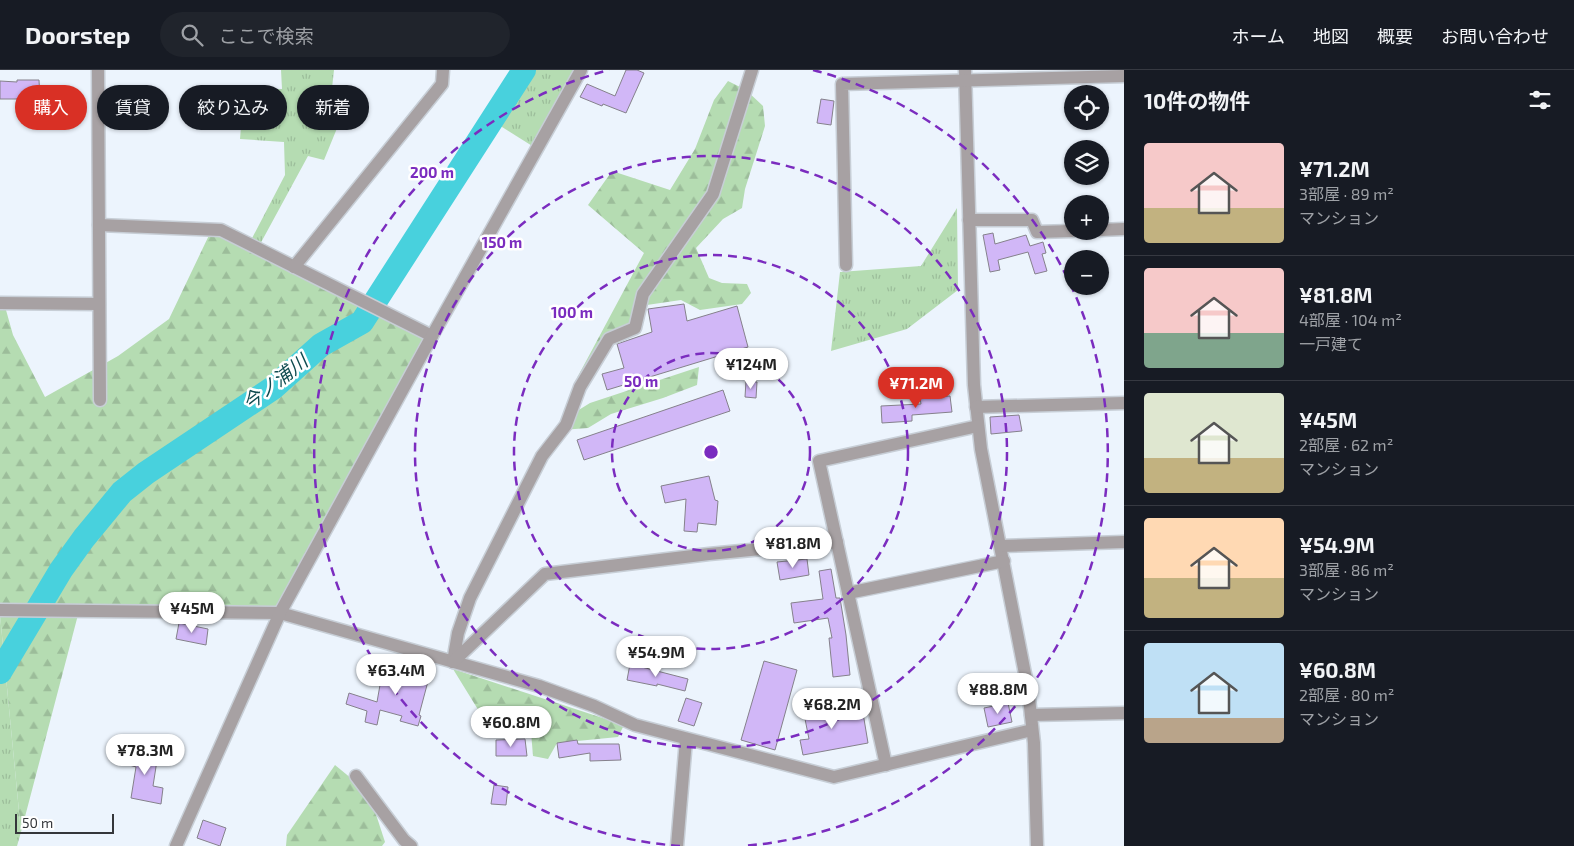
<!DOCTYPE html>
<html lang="ja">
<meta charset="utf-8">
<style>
:root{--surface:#171b24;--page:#20242c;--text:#f1f3f6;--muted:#9ea1a6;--line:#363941;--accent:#d93025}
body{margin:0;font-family:"Exo 2","Noto Sans JP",sans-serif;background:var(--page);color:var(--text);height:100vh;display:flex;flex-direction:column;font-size:19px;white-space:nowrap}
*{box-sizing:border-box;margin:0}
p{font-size:16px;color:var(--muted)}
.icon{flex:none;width:28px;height:28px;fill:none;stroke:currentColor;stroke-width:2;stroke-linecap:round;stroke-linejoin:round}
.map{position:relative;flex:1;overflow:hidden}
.panel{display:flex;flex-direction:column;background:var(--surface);width:450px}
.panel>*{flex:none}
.top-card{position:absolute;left:15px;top:15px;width:475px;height:45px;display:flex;gap:10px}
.tools{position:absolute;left:1064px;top:15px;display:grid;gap:10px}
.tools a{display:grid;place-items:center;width:45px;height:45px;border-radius:50%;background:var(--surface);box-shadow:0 1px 4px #0004;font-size:25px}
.scale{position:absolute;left:15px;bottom:12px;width:99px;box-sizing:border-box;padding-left:5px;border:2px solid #34363a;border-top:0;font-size:14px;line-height:18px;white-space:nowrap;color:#34363a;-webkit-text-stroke:4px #fff;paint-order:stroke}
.price{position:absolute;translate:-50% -42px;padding:0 11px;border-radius:18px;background:#fff;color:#222;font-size:16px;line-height:32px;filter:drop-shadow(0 1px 2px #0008)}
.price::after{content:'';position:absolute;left:50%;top:30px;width:15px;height:11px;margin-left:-8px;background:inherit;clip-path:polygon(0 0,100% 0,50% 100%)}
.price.selected{background:var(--accent);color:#fff}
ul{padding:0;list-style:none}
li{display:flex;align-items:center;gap:15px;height:125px;padding:0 20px}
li+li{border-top:1px solid var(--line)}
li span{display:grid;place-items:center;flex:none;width:140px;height:100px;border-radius:5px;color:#555}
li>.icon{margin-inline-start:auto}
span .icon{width:60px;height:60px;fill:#fffc;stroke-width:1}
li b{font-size:21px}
h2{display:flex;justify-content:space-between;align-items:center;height:60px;padding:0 20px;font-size:21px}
.pill{padding:0 18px;border-radius:22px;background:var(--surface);box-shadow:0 1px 4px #0004;font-size:18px;line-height:45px}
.pill.selected{background:var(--accent);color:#fff}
header{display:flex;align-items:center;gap:30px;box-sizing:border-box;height:70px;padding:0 25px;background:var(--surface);border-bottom:1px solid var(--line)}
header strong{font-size:24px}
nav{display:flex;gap:28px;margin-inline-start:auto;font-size:18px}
.search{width:350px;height:45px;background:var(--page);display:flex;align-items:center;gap:12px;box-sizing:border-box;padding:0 18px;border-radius:28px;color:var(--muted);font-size:19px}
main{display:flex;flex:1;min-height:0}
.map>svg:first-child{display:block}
.grass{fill:url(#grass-tufts)}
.forest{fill:url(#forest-firs)}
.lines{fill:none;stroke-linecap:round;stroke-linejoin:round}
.river{stroke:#48d1dd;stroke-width:24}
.building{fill:#d1b7f7;stroke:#85818b}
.minor-casing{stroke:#c7ced6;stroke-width:15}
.minor{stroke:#a7a1a3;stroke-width:12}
.ring{fill:none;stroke:#7b2cbf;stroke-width:2.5;stroke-dasharray:9 6}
.labels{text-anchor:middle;stroke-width:5;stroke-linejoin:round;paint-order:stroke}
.water-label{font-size:19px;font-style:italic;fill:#0f4b50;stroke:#fff}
.centre{fill:#7b2cbf;stroke:#fff;stroke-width:2.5}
.ring-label{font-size:15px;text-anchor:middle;font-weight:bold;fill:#7b2cbf;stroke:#fff;stroke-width:5;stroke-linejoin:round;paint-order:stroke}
</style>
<header>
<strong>Doorstep</strong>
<div class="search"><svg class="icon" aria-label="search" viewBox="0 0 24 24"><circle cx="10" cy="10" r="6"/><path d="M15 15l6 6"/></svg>ここで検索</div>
<nav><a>ホーム</a><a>地図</a><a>概要</a><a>お問い合わせ</a></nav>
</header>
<main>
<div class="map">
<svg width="1124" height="776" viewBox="0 0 1124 776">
<defs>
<pattern id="grass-tufts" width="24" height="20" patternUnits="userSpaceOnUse" patternTransform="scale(1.25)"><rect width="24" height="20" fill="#b5dcb2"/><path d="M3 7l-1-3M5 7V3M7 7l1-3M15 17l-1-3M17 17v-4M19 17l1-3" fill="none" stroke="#9cbd9a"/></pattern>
<pattern id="forest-firs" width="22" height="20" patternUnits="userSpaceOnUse" patternTransform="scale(1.25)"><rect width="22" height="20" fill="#b5dcb2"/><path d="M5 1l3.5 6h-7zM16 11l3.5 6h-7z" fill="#9cbd9a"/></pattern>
</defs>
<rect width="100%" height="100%" fill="#ecf4fd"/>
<g class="grass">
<path d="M281 0H334L332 18 349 29 324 90 308 86 258 178 249 174 285 105 284 72 240 69 244 20 282 19Z"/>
<path d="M516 0H580L537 79 486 47Z"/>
<path d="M957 138 958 220 907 259 831 281 840 202 921 196Z"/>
<path d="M0 545 21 762 17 776H0Z"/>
</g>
<g class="forest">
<path d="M728 11 746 20 763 36 765 56 745 119 742 138 723 149 696 178 709 208 722 213 747 214 751 223 742 234 700 240 681 230 640 236 628 256 577 308 644 183 588 135 612 101 670 120 695 79 714 30Z"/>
<path d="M212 159 432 266 280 543 79 541 21 762 0 545V239L6 240 13 265 45 327 118 286 169 249Z"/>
<path d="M699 297 697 315 663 328 611 344 588 358 562 360 569 346 590 333Z"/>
<path d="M453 599 624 655 618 667 557 673 548 689 533 686 531 662 490 659Z"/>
<path d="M335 695 369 723 385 772 382 776H286L287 765Z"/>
</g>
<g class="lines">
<path class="river" d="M0 602 61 500 84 468 122 422 146 403 273 318 321 275 362 252 524 0"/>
</g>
<g class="building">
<path d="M626 0H637L644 3 626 43 603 34 602 36 580 27 587 14 615 26Z"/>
<path d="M17 10H39L40 29H0V11L17 12Z"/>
<rect x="254" y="29" width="22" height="17"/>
<path d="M821 29 834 31 831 55 817 53Z"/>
<path d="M993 163 995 174 1026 165 1030 176 1043 172 1046 183 1042 184 1047 201 1035 204 1028 182 998 190 1000 200 990 202 983 165Z"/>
<path d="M684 234 687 251 737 236 748 277 607 320 602 304 624 298 617 274 652 262 648 239Z"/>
<path d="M746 311 757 312 756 328 745 327Z"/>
<path d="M723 320 730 341 584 390 577 370Z"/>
<path d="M950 326 952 342 912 345V351L882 353 881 336 921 334 920 328Z"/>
<path d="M1019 345 1022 361 991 364 990 347Z"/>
<path d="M709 406 715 430 718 431 716 455 698 453 697 462 684 461 686 429 665 433 661 416Z"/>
<path d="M807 489 809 505 780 510 777 492Z"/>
<path d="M831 499 836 528H840L846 565 850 605 833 607 829 568H832L828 548 794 553 791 533 823 529 819 501Z"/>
<path d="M179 553 208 559 206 575 176 569Z"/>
<path d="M764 591 797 600 775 680 741 670Z"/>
<path d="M630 594 688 609 685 621 657 614V616L627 610Z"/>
<path d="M420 597 431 600 419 645 421 646 418 656 400 651 402 646 380 640 377 655 365 652 367 641 346 634 349 623 377 632 383 598 418 605Z"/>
<path d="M686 628 702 633 694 656 678 651Z"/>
<path d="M839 633 842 647 863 643 868 673 803 685 800 670 809 669 803 639Z"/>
<path d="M1008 633 1012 652 988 657 984 638Z"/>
<path d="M525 669 527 686H496V670Z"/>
<path d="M577 670 578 674H619L621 690 590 691V683L559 688 557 673Z"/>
<path d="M129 678 158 684 153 716 163 718 161 734 131 728 136 697 126 694Z"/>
<path d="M494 715 508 717 506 735 491 734Z"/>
<path d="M203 750 226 758 220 776 197 768Z"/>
</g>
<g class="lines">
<defs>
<g id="minor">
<path d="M98 0 100 330"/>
<path d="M965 0 974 315 981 379 1028 619 1034 673 1037 776"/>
<path d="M969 150H1032L1037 162 1072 161"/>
<path d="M99 155 221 160 432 266"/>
<path d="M1100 160 1124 159"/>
<path d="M846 195 842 14 1124 6"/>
<path d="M294 197 442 14 443 0"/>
<path d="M0 233 99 234"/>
<path d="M976 337 1124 333"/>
<path d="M1001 476 1124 472"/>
<path d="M848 523 1004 491"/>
<path d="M0 540 280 543 539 616 594 636 635 655 834 707 1032 660"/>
<path d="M453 592 458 563 470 528 542 386 566 355 580 317 609 269 635 258 643 224 713 124 752 0"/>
<path d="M453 592 545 504 709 484 837 472"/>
<path d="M1031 645 1124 643"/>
<path d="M886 695 819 391 978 356"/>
<path d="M356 706 404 770 411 776"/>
<path d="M176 776 280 543 432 266 581 0"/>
<path d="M677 776 686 670"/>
</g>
</defs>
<use href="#minor" class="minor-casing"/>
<use href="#minor" class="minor"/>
</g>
<g class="ring">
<circle cx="711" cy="382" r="99"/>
<circle cx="711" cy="382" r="197"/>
<circle cx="711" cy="382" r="296"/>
<path d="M680 776A395 395 0 0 1 609 0M813 0A395 395 0 0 1 742 776"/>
</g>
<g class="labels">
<g class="water-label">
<text transform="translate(275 312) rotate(-38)" y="7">今ノ浦川</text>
</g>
</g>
<circle cx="711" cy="382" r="8" class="centre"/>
<g class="ring-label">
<text x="432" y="108">200 m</text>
<text x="502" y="178">150 m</text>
<text x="572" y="248">100 m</text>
<text x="641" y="317">50 m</text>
</g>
</svg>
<div class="tools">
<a><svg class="icon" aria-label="locate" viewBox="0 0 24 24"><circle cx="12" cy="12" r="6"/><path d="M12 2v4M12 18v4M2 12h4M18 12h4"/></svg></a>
<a><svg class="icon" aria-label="layers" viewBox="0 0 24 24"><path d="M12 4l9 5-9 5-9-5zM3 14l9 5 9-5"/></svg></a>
<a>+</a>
<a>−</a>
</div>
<div class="scale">50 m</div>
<b class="price" style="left:751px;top:320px">¥124M</b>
<b class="price selected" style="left:916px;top:339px">¥71.2M</b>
<b class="price" style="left:793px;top:499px">¥81.8M</b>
<b class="price" style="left:192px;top:564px">¥45M</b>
<b class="price" style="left:656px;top:608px">¥54.9M</b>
<b class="price" style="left:396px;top:626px">¥63.4M</b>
<b class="price" style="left:998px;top:645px">¥88.8M</b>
<b class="price" style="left:832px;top:660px">¥68.2M</b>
<b class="price" style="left:511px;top:678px">¥60.8M</b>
<b class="price" style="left:145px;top:706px">¥78.3M</b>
<div class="top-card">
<a class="pill selected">購入</a>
<a class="pill">賃貸</a>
<a class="pill">絞り込み</a>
<a class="pill">新着</a>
</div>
</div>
<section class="panel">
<h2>10件の物件<svg class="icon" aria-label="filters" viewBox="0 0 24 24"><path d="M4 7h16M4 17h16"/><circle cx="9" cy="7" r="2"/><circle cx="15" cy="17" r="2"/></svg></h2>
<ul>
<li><span style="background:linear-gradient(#f6c9c9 65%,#c2b280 0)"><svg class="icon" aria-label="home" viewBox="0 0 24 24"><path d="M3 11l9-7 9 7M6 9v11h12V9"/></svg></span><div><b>¥71.2M</b><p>3部屋 · 89 m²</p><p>マンション</p></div></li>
<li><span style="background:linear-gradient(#f6c9c9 65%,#7fa58c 0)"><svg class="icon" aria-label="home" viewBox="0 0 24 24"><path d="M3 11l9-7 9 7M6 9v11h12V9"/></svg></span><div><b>¥81.8M</b><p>4部屋 · 104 m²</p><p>一戸建て</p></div></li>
<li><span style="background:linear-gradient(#dfe7d0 65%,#c2b280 0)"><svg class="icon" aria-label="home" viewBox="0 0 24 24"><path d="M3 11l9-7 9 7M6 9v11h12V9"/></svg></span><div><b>¥45M</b><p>2部屋 · 62 m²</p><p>マンション</p></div></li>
<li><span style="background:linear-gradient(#ffd9b3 60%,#c2b280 0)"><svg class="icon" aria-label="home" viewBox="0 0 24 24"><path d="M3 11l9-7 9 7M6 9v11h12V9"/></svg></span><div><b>¥54.9M</b><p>3部屋 · 86 m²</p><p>マンション</p></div></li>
<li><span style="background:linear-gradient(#bfe0f5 75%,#b9a48a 0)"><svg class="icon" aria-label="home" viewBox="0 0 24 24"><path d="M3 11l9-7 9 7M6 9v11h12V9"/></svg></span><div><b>¥60.8M</b><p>2部屋 · 80 m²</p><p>マンション</p></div></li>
</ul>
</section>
</main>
